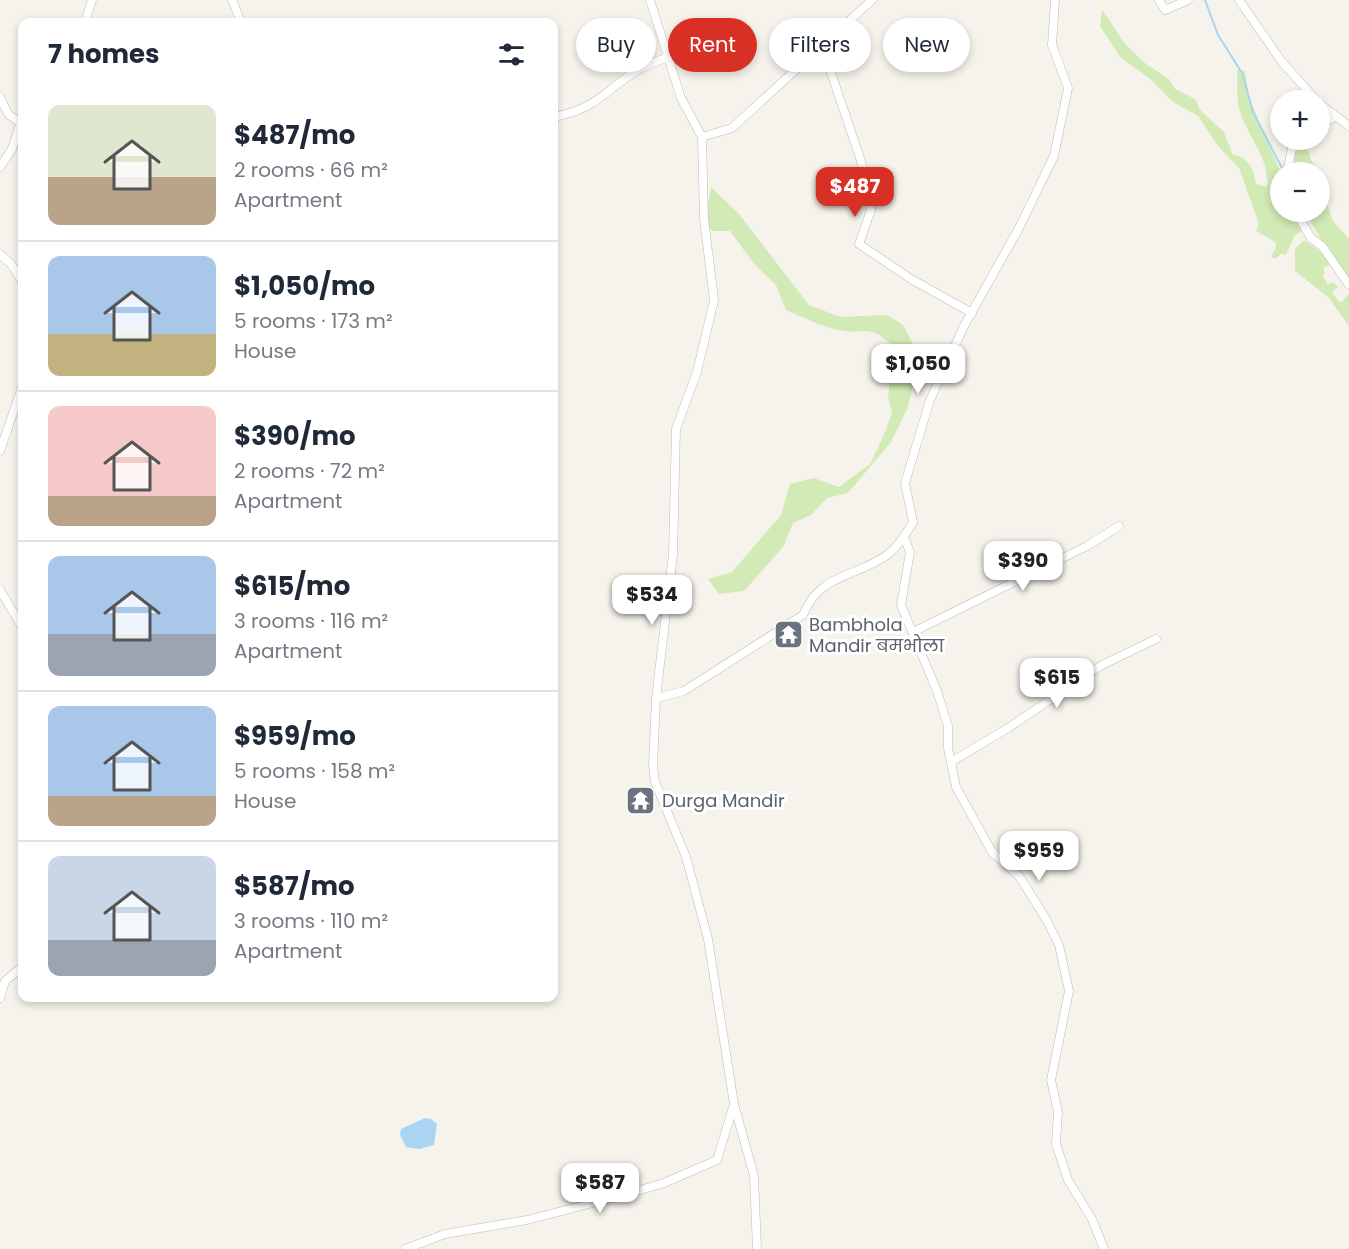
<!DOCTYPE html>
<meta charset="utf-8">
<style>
:root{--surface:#fff;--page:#f6f6f7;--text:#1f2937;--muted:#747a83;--line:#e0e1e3;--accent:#d93025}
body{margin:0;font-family:Poppins,"Noto Sans Devanagari",sans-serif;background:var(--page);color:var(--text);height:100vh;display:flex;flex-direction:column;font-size:22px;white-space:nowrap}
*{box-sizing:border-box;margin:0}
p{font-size:20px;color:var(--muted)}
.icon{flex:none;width:33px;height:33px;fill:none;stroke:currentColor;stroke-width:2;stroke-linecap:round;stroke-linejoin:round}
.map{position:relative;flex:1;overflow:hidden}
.panel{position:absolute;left:18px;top:18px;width:540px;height:984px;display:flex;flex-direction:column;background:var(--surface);border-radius:12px;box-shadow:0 3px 9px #0003}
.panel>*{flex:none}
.banner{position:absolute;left:576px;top:18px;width:570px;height:54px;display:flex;gap:12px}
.fabs{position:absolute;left:1270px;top:90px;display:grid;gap:12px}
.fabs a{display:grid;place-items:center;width:60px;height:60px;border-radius:50%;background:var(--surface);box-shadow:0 3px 9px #0003;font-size:30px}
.price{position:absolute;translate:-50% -51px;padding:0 14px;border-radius:12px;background:#fff;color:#222;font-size:20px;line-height:39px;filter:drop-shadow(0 2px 3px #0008)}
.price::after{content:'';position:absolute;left:50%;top:36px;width:18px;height:14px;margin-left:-9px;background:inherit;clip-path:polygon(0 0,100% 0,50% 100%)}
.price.on{background:var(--accent);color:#fff}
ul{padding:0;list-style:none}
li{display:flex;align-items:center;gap:18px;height:150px;padding:0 30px}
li+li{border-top:2px solid var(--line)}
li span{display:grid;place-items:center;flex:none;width:168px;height:120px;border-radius:12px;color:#555}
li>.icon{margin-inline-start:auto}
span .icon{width:72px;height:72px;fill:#fffc;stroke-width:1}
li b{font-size:26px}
h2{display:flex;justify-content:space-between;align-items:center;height:72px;padding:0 30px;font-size:26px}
.pill{padding:0 21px;border-radius:27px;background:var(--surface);box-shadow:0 3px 9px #0003;font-size:21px;line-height:54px}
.pill.on{background:var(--accent);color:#fff}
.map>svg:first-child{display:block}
.green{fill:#d2eab5}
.water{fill:#a9d4f2}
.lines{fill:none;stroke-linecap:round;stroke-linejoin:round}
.stream{stroke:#a9d4f2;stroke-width:2}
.minor-casing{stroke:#c2bbae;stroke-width:9}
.minor{stroke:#fff;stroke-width:8}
.labels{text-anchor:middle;stroke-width:6;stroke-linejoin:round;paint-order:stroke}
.worship-label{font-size:18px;fill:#5b616d;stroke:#fff;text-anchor:start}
</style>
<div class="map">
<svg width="1349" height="1249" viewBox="0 0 1349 1249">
<rect width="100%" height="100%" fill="#f6f3ec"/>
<g class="green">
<path d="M1102 9 1125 44 1146 64 1169 79 1175 89 1195 99 1200 110 1224 132 1233 155C1247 155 1255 171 1256 184L1267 187C1270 156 1246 136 1239 108 1236 97 1238 82 1237 70L1245 71 1249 97 1281 173V212H1297L1303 230 1294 236 1286 255 1281 254 1275 259 1271 257 1276 247 1275 242 1256 231 1259 224 1239 168 1218 146 1198 116 1173 102 1149 78 1120 57 1100 26Z"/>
<path d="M1305 143 1316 172H1293L1295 152Z"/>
<path d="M1320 185 1333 221 1349 239V277L1320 238 1305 212H1320Z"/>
<path d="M711 187 739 214 809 305 840 317 887 315 903 325 919 356 908 407 891 442 848 493 827 498 811 515 793 523 783 547 744 591 719 594 708 579 732 572 781 515 790 484 814 478 839 487 870 464 883 437 892 413 888 397 891 369 899 354C870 318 866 338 834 329 817 324 801 317 786 310L776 285 754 264 730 231H712L705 222Z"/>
<path d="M1304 240 1324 254 1331 264 1323 268 1325 273 1323 276 1328 285 1333 282 1338 287 1332 292 1340 303 1349 294V326L1328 297 1295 271V249Z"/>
</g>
<path class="water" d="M425 1118 431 1119 437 1124 434 1145 419 1149 406 1147 400 1135 401 1129Z"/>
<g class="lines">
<path class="stream" d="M1205 0 1218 35 1242 73 1253 112 1282 168"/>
<defs>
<g id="minor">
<path d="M232 0 241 22"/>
<path d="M650 0 681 98 702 137 704 219 714 300 697 372 676 429 673 555 656 698 653 766 655 782 686 857 708 939 734 1104 754 1176 757 1249"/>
<path d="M1159 0 1165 10 1188 0"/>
<path d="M1239 0 1282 62 1316 100"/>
<path d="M85 22 92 0"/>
<path d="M822 46 861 161 871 210 859 244 911 279 972 313"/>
<path d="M0 97 8 114 22 124"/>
<path d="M1320 104 1349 126"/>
<path d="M554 117C599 108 603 91 638 70 647 64 659 61 668 57"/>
<path d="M1320 125 1335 117"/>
<path d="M702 137 732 128 872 0"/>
<path d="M0 167 12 149 22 118"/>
<path d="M1287 172 1293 144 1298 140"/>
<path d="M1296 212 1311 238 1322 246 1349 285"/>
<path d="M0 254 11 264 22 281"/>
<path d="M0 451 22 387"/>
<path d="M904 537 910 552 901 605 937 691 948 726V748L956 787 992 852 1019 876 1046 919 1059 945 1069 991 1051 1080 1058 1112 1056 1144 1068 1180 1092 1219 1104 1249"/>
<path d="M0 590 22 627"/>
<path d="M913 632 1087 546 1119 526"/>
<path d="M656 698 684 691 803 615C820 573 855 578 887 555 898 547 906 534 913 522L905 483 930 400 964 326 1019 228 1054 156 1068 88 1052 45 1055 0"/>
<path d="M951 762 1008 728 1102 665 1156 639"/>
<path d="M0 998 5 981 22 967"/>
<path d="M405 1249 445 1234 527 1220 620 1196 664 1183 717 1160 734 1104"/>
</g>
</defs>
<use href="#minor" class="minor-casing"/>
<use href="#minor" class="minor"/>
</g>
<defs>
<symbol id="temple-square" viewBox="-11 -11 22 22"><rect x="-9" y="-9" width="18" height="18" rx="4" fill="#6b7280" stroke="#fff"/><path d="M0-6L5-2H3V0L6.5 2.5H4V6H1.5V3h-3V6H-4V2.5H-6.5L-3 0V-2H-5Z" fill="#fff"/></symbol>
</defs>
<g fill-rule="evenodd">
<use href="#temple-square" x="772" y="618" width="33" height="33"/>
<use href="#temple-square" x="624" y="784" width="33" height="33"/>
</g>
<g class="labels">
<g class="worship-label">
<text x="809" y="631">Bambhola<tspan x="809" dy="21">Mandir बमभोला</tspan></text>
<text x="662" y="807">Durga Mandir</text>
</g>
</g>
</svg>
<div class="fabs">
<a>+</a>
<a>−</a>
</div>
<b class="price on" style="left:855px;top:218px">$487</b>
<b class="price" style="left:918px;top:395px">$1,050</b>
<b class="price" style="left:1023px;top:592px">$390</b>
<b class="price" style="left:652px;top:626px">$534</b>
<b class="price" style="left:1057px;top:709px">$615</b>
<b class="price" style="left:1039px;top:882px">$959</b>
<b class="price" style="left:600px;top:1214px">$587</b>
<div class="banner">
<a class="pill">Buy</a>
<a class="pill on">Rent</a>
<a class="pill">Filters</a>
<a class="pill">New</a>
</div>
<section class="panel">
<h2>7 homes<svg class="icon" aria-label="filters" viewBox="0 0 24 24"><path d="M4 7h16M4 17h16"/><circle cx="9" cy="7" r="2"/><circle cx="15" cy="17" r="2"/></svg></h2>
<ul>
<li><span style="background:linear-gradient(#dfe7d0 60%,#b9a48a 0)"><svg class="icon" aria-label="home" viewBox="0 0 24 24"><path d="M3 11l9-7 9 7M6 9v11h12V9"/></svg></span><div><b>$487/mo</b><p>2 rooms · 66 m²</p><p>Apartment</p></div></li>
<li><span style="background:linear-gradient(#a9c7e8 65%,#c2b280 0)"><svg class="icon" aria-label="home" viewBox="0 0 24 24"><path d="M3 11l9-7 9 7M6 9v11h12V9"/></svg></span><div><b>$1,050/mo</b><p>5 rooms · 173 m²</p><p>House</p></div></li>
<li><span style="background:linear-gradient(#f6c9c9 75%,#b9a48a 0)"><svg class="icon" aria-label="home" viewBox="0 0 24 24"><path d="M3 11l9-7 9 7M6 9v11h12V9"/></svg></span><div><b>$390/mo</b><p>2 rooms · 72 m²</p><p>Apartment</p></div></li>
<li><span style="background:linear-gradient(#a9c7e8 65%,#9aa5b1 0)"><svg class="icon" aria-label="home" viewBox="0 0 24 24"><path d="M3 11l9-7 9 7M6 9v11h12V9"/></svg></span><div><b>$615/mo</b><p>3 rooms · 116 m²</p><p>Apartment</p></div></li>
<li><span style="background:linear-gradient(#a9c7e8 75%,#b9a48a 0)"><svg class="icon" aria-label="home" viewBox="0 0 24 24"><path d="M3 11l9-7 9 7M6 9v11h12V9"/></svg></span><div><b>$959/mo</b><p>5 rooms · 158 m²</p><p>House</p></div></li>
<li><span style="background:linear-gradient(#c9d6e8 70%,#9aa5b1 0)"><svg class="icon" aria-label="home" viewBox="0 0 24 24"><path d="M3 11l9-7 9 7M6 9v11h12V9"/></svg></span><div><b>$587/mo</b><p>3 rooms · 110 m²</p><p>Apartment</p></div></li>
</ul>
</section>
</div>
